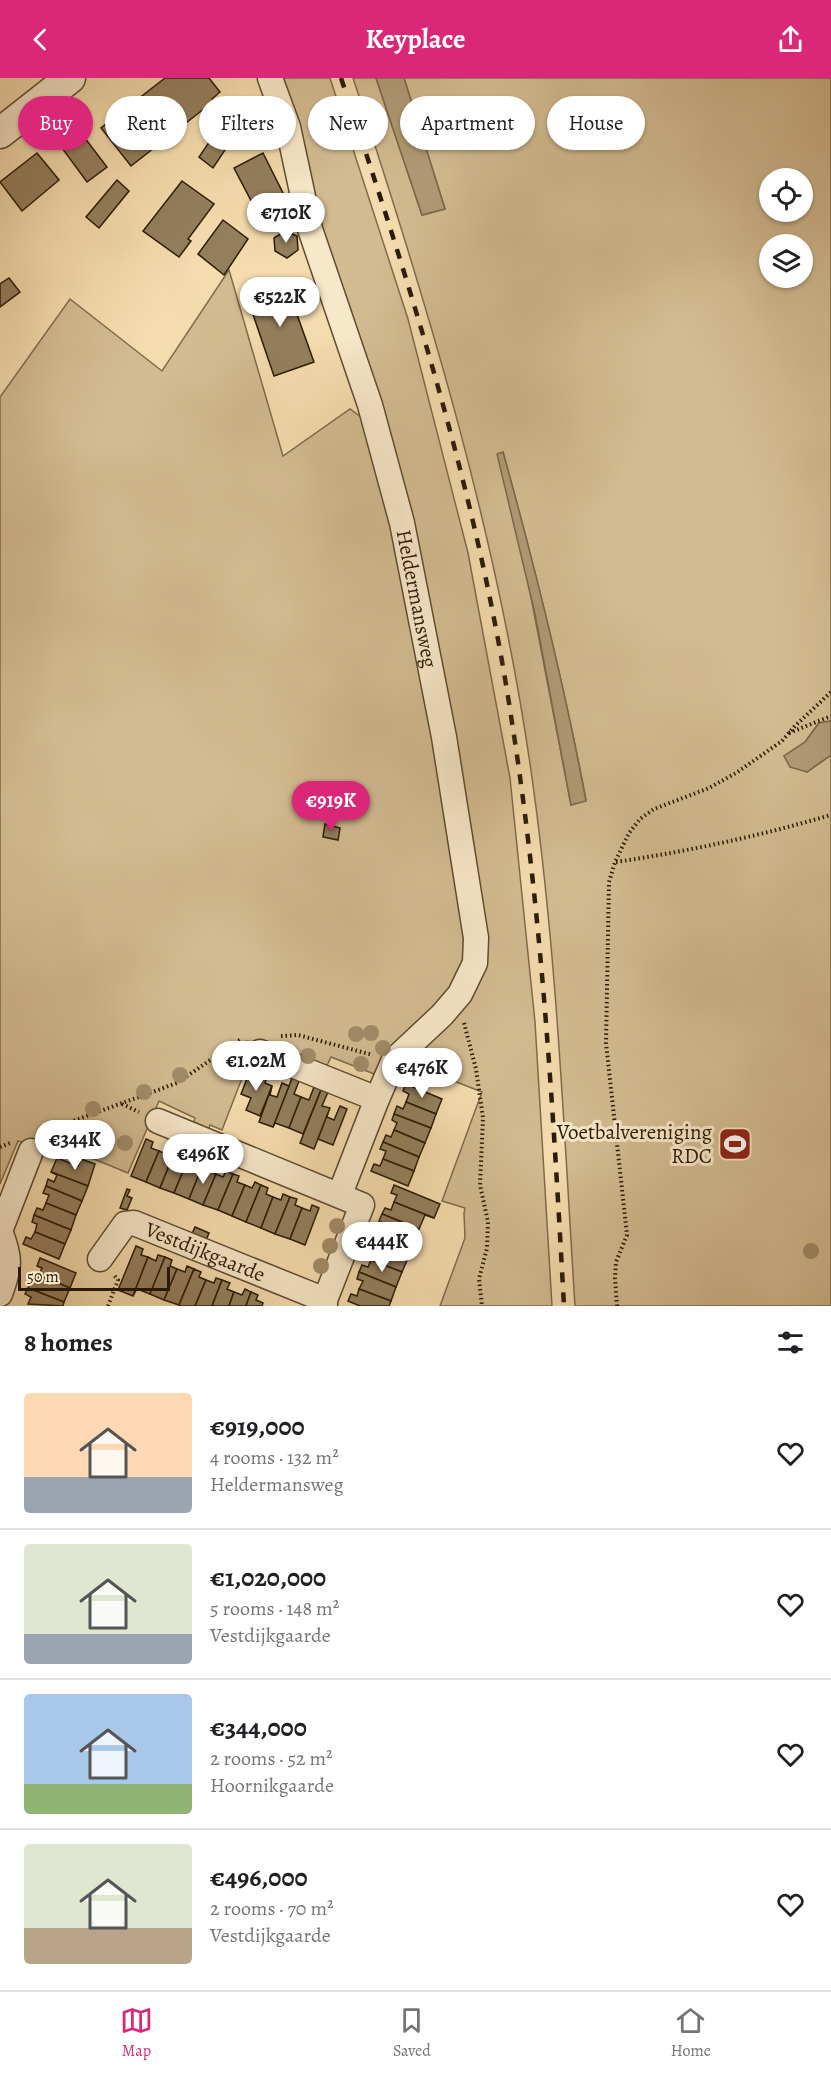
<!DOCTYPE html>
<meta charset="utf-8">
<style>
:root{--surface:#fff;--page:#f6f6f6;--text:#202124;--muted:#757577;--line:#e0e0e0;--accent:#db2777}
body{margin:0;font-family:Alegreya,serif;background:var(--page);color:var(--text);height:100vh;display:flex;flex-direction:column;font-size:22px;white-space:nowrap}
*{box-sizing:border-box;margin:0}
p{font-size:20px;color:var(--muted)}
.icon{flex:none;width:33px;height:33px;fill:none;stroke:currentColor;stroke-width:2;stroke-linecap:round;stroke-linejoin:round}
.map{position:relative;height:1228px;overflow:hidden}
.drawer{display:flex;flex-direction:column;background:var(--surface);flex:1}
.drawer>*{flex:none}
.banner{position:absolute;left:18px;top:18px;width:795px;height:54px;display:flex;gap:12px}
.tools{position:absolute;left:759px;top:90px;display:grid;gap:12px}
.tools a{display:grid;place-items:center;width:54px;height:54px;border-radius:50%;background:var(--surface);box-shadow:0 2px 4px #0004;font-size:30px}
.scale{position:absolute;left:18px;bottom:15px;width:152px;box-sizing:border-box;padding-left:6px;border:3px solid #2b1b06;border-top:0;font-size:16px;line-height:21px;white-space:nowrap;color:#2b1b06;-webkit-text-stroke:4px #f8e8ca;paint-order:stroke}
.price{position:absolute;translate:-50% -51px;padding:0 14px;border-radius:21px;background:#fff;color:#222;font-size:20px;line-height:39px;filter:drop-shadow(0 2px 3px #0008)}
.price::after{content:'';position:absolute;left:50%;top:36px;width:18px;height:14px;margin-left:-9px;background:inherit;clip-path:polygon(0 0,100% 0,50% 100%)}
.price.current{background:var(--accent);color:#fff}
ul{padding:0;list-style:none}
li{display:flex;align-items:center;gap:18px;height:150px;padding:0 24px}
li+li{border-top:2px solid var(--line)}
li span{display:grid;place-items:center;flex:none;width:168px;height:120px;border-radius:6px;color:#555}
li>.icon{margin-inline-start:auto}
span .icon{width:72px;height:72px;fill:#fffc;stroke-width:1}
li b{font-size:26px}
h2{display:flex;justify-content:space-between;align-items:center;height:72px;padding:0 24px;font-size:26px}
.chip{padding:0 21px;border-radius:27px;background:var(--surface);box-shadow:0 2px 4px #0004;font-size:21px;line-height:54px}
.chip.current{background:var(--accent);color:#fff}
header{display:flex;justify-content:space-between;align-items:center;height:78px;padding:0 24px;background:var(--accent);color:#fff;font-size:27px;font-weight:700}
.tabs{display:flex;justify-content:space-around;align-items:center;height:84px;border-top:2px solid var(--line);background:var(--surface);font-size:16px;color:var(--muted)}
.tabs a{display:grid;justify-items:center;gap:3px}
.tabs .current{color:var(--accent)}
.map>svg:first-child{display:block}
.green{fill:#d3bb91;stroke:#7f6b4c;stroke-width:1.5;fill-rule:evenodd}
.water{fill:#b09a75;stroke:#7b6749;stroke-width:1.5}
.building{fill:#947f5d;stroke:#2b1b06;stroke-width:1.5}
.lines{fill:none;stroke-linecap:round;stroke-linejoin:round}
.minor-casing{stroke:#5e4b30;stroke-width:27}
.tertiary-casing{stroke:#5e4b30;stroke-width:33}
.path{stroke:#2b1b06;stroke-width:4;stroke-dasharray:1.5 3;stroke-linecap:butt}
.minor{stroke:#f8e8ca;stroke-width:24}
.tertiary{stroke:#f8e8ca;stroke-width:30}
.rail{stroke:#2b1b06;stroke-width:4.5;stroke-dasharray:10 10;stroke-linecap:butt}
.tree{fill:#a18c69}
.labels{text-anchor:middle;stroke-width:6;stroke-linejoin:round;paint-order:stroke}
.street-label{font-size:21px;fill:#2b1b06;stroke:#f8e8ca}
.poi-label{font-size:21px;fill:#2b1b06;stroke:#f8e8ca;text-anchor:end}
</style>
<header><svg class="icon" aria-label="back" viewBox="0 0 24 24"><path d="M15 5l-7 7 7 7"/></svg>Keyplace<svg class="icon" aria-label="share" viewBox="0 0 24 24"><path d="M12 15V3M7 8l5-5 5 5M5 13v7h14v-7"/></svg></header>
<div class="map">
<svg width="831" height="1228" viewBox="0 0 831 1228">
<rect width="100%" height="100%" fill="#f5dcae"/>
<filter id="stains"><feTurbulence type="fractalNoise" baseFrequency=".00333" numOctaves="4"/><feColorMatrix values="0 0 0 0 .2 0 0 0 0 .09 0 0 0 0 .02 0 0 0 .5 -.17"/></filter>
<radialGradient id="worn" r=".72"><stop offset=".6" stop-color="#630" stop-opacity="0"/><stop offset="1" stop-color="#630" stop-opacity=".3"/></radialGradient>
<g class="green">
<path d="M278 0H330L408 241 468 475 510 700 535 944 552 1228H440L465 1160 464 1135 465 1130 442 1123 482 1014 400 982 478 886 447 646Z"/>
<path d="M353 0H376L422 137 445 131 404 0H831V643L819 645 805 664 784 678 807 694 831 677V1228H575C564 1054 557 880 533 707 500 465 429 231 353 0ZM770 100H802V134H770ZM770 166H802V200H770ZM503 374C535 490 564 605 586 722L571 727Z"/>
<path d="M229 192 283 378 350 331 365 342 381 387 463 806 466 890 382 999 331 979 325 992 251 977 222 1052 210 1047 208 1053 193 1047 195 1040 159 1023 128 1095 50 1063 45 1073 18 1063 0 1106V319L70 221 162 293Z"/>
</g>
<g class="water">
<path d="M376 0H404L445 131 422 137Z"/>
<path d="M503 374C535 489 564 605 586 723L571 727 535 536 497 376Z"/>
<path d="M831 643V677L807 694 790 689 784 678 805 664 819 645Z"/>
</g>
<g class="building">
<path d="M165 0H209L220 14 212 21 214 23 131 88 101 50Z"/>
<path d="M235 26 249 36 213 90 199 79Z"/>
<path d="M78 51 107 89 87 104 59 66Z"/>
<path d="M37 75 59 102 22 133 0 104Z"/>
<path d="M263 75 285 119 257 134 234 90Z"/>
<path d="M117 102 129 113 99 150 86 139Z"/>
<path d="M182 103 214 126 188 161 191 163 179 179 143 153Z"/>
<path d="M223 142 248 161 224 197 198 176Z"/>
<path d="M285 153 297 158 298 172 287 180 275 173 274 160Z"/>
<path d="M9 200 20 214 0 229V206Z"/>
<path d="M285 203 314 284 274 298 246 216Z"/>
<path d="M325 746 340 750 338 762 323 759Z"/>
<path d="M250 993 267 999 265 1005 272 1008 260 1038 246 1032 251 1020 241 1016Z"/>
<path d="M292 1000 299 1003 294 1016 301 1019 289 1050 275 1045 273 1049Z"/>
<path d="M282 1005 289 1008 273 1049 259 1044 272 1008 270 1017 277 1019Z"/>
<path d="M406 1006 442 1021 436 1036 406 1024 409 1016 403 1013Z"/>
<path d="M314 1009 321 1012 303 1056 289 1050 301 1019 309 1022Z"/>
<path d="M321 1012 328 1014 322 1028 330 1030 314 1071 300 1065Z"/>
<path d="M406 1024 436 1036 431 1050 394 1036 397 1028 403 1031Z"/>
<path d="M340 1028 347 1031 333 1067 318 1061 328 1035 327 1039 334 1042Z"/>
<path d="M394 1036 431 1050 425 1065 394 1052 397 1045 392 1042Z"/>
<path d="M394 1052 425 1065 419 1079 383 1064 386 1057 391 1059Z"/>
<path d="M146 1061 153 1064 151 1070 159 1073 146 1104 131 1098Z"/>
<path d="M383 1064 419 1079 414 1093 383 1081 386 1073 380 1071Z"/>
<path d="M168 1070 175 1073 160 1110 146 1104 159 1073 166 1076Z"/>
<path d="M175 1073 182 1076 180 1081 187 1084 174 1115 160 1110Z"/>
<path d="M57 1080 78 1088 81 1081 95 1086 88 1108 51 1094Z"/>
<path d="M383 1081 414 1093 408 1108 371 1093 374 1086 380 1088Z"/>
<path d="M197 1082 204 1084 189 1121 174 1115 187 1084 195 1087Z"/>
<path d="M204 1084 211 1087 208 1093 216 1096 203 1127 189 1121Z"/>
<path d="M226 1093 233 1096 218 1132 203 1127 216 1096 223 1099Z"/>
<path d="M51 1094 88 1108 82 1123 46 1108 48 1101 54 1104 57 1097Z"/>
<path d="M233 1096 239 1098 237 1104 245 1107 232 1138 218 1132Z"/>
<path d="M255 1104 261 1107 246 1144 232 1138 245 1107 252 1110Z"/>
<path d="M261 1107 268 1110 266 1116 273 1119 261 1150 246 1144Z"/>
<path d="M394 1107 440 1126 434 1140 394 1124 397 1117 391 1115Z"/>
<path d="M46 1108 82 1123 76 1137 46 1125 49 1117 43 1115Z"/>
<path d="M127 1111 130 1112 127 1118 132 1120 127 1132 120 1130Z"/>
<path d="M283 1116 290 1119 275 1156 261 1150 273 1119 281 1122Z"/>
<path d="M290 1119 297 1121 295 1127 302 1130 290 1161 275 1156Z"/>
<path d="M394 1124 434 1140 425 1137 419 1151 382 1136 385 1130 391 1132Z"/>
<path d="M46 1125 76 1137 71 1152 34 1137 37 1130 43 1132Z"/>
<path d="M312 1127 319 1130 305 1167 290 1161 302 1130 310 1133Z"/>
<path d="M382 1136 419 1151 413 1165 382 1153 385 1146 379 1143Z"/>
<path d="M34 1137 71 1152 65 1166 35 1154 37 1146 32 1144Z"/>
<path d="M195 1149 209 1155 205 1165 190 1160Z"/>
<path d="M382 1153 413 1165 408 1180 371 1165 373 1158 379 1161Z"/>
<path d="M35 1154 65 1166 59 1181 23 1166 26 1159 31 1161Z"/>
<path d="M371 1165 408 1180 402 1194 371 1182 374 1174 368 1172Z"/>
<path d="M136 1168 143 1171 141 1177 148 1179 133 1218 118 1212Z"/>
<path d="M158 1177 165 1179 150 1216 137 1211 133 1218 148 1179 156 1183Z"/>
<path d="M165 1179 172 1182 170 1188 177 1191 164 1222 150 1216Z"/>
<path d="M40 1180 76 1195 70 1210 39 1197 42 1190 37 1188Z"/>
<path d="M371 1182 402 1194 396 1209 359 1194 362 1187 368 1189Z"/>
<path d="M187 1188 194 1191 179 1227 164 1222 177 1191 185 1194Z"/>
<path d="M194 1191 201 1194 199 1199 206 1202 195 1228H181L179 1227Z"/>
<path d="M359 1194 396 1209 391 1223 359 1211 363 1203 357 1201Z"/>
<path d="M39 1197 70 1210 64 1224 28 1210 31 1202 36 1205Z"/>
<path d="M216 1200 222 1202 212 1228H195L206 1202 214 1205Z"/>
<path d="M222 1202 230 1205 227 1211 234 1214 229 1228H212Z"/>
<path d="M28 1210 64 1224 63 1228 28 1226 31 1219 25 1216Z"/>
<path d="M245 1211 251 1214 246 1228H229L234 1214 242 1217Z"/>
<path d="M359 1211 391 1223 389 1228H360L348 1223 351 1216 357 1218Z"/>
<path d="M251 1214 258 1217 256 1222 263 1225 262 1228H246Z"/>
</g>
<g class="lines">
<defs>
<g id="minor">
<path id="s1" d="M270 0 288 49 310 151 370 327 402 445 444 659 476 860 475 885 460 916 442 937 394 982 377 1021"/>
<path d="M260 974 377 1021 340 1116"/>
<path d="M158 1043 362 1127 325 1222V1228"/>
<path d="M0 1153 31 1073"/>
<path d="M0 1153C11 1180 10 1189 0 1216"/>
<path id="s2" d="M100 1181 125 1146 134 1145 325 1222"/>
</g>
<path id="tertiary" d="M0 55 70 0"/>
</defs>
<use href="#minor" class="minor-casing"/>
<use href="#tertiary" class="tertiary-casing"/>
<g class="path">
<path d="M789 655 831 638"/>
<path d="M616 784C690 773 759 758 831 737"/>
<path d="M464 945 476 991 483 1040 480 1107 488 1144 487 1170 479 1201 482 1228"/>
<path d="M281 958 298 957 373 977"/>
<path d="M122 1026 139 1034"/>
<path d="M40 1055 177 1005 241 961"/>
<path d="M0 1069 10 1065"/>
<path d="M108 1228 118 1202 113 1196"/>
<path d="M617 1228 615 1200 616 1184 627 1157 606 965 609 804 615 784 629 755 640 741 654 731 709 710 736 695 782 663 794 649 831 614"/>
</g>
<use href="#minor" class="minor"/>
<use href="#tertiary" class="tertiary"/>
<path class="rail" d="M341 0C411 209 478 420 511 638 542 834 553 1031 564 1228"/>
</g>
<g class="tree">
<circle cx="371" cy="955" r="8"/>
<circle cx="356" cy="956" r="8"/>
<circle cx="247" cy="970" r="8"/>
<circle cx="383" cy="970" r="8"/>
<circle cx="308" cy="978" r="8"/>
<circle cx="361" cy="986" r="8"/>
<circle cx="180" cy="997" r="8"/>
<circle cx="144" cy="1014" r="8"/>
<circle cx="93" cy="1031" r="8"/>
<circle cx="90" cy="1065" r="8"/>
<circle cx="125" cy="1065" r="8"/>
<circle cx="337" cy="1148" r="8"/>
<circle cx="330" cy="1168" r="8"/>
<circle cx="811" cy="1173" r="8"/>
<circle cx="321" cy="1188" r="8"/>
</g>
<defs>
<symbol id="stadium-square" viewBox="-11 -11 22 22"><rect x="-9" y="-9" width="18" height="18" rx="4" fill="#8f2418" stroke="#f8e8ca"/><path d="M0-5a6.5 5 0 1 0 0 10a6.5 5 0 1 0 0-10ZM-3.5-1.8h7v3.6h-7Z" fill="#fff"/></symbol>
</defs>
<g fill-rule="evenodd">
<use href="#stadium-square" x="716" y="1047" width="38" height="38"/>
</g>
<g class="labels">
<g class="street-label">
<text dy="7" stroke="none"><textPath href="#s1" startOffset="542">Heldermansweg</textPath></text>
<text dy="7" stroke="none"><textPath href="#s2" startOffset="129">Vestdijkgaarde</textPath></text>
</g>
<g class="poi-label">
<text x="712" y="1061">Voetbalvereniging<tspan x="712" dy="24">RDC</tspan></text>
</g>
</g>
<rect width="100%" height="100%" filter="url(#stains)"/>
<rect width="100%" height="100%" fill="url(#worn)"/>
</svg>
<div class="tools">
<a><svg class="icon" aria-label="locate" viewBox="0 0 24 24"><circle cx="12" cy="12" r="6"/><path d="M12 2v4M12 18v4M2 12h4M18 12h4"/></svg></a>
<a><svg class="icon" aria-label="layers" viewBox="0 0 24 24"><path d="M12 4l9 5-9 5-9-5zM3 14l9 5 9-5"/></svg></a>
</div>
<div class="scale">50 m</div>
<b class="price" style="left:286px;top:166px">€710K</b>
<b class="price" style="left:280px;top:250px">€522K</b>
<b class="price current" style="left:331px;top:754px">€919K</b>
<b class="price" style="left:256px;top:1014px">€1.02M</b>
<b class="price" style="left:422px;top:1021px">€476K</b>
<b class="price" style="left:75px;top:1093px">€344K</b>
<b class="price" style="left:203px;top:1107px">€496K</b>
<b class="price" style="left:382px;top:1195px">€444K</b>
<div class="banner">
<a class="chip current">Buy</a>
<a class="chip">Rent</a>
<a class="chip">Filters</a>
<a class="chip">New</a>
<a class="chip">Apartment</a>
<a class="chip">House</a>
</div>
</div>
<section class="drawer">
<h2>8 homes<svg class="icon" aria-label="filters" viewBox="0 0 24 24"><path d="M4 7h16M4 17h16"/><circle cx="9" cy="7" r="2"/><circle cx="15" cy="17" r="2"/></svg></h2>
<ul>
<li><span style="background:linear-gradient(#ffd9b3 70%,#9aa5b1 0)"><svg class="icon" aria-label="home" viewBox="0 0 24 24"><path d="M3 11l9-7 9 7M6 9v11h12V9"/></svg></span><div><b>€919,000</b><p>4 rooms · 132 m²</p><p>Heldermansweg</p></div><svg class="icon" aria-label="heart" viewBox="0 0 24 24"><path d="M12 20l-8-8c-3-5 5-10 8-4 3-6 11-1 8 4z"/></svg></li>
<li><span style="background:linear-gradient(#dfe7d0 75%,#9aa5b1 0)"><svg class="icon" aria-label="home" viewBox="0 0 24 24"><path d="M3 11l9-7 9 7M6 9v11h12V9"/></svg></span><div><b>€1,020,000</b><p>5 rooms · 148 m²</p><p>Vestdijkgaarde</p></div><svg class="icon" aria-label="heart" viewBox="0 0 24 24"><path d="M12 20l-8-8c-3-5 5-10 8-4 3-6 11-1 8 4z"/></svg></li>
<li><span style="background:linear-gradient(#a9c7e8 75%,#8fb573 0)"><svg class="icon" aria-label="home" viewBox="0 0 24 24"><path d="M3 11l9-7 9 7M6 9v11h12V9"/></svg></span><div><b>€344,000</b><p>2 rooms · 52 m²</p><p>Hoornikgaarde</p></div><svg class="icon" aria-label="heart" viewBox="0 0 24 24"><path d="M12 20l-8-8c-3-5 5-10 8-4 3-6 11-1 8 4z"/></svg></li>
<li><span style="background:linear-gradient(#dfe7d0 70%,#b9a48a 0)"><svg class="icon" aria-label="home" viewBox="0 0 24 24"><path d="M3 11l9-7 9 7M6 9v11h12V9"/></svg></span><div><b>€496,000</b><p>2 rooms · 70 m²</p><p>Vestdijkgaarde</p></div><svg class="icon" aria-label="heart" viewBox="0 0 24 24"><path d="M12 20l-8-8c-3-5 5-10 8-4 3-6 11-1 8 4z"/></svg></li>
</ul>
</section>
<nav class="tabs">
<a class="current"><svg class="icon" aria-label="map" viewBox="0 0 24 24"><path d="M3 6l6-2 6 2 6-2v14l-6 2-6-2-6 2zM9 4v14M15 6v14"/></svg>Map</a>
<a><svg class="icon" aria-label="saved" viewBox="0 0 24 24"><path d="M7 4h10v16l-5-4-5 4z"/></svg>Saved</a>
<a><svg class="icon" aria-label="home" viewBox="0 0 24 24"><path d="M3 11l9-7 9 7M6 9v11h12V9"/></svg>Home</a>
</nav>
